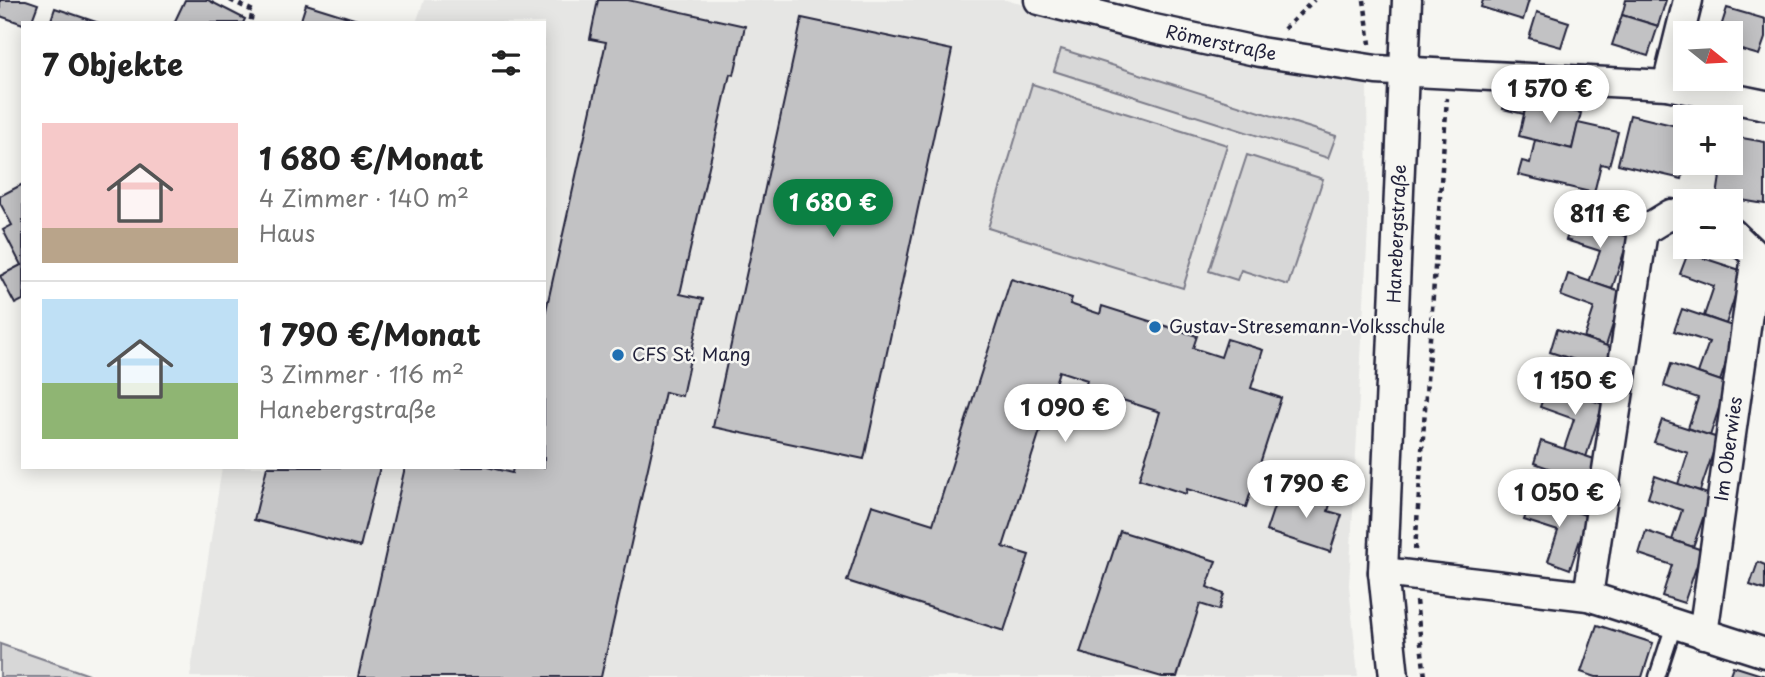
<!DOCTYPE html>
<html lang="de">
<meta charset="utf-8">
<style>
:root{--surface:#fff;--page:#f2f2f2;--text:#222;--muted:#767676;--line:#e0e0e0;--accent:#0b8043}
body{margin:0;font-family:"Playpen Sans",sans-serif;background:var(--page);color:var(--text);height:100vh;display:flex;flex-direction:column;font-size:26px;white-space:nowrap}
*{box-sizing:border-box;margin:0}
p{font-size:23px;color:var(--muted)}
.icon{flex:none;width:38px;height:38px;fill:none;stroke:currentColor;stroke-width:2;stroke-linecap:round;stroke-linejoin:round}
.map{position:relative;flex:1;overflow:hidden}
.panel{position:absolute;left:21px;top:21px;width:525px;height:448px;display:flex;flex-direction:column;background:var(--surface);border-radius:0px;box-shadow:0 4px 18px #0003}
.panel>*{flex:none}
.needle{width:46px;rotate:108deg}
.fabs{position:absolute;left:1673px;top:21px;display:grid;gap:14px}
.fabs a{display:grid;place-items:center;width:70px;height:70px;border-radius:0px;background:var(--surface);box-shadow:0 4px 18px #0003;font-size:35px}
.price{position:absolute;translate:-50% -60px;padding:0 16px;border-radius:24px;background:#fff;color:#222;font-size:23px;line-height:46px;filter:drop-shadow(0 2px 4px #0008)}
.price::after{content:'';position:absolute;left:50%;top:42px;width:21px;height:16px;margin-left:-10px;background:inherit;clip-path:polygon(0 0,100% 0,50% 100%)}
.price.active{background:var(--accent);color:#fff}
ul{padding:0;list-style:none}
li{display:flex;align-items:center;gap:21px;height:175px;padding:0 21px}
li+li{border-top:2px solid var(--line)}
li span{display:grid;place-items:center;flex:none;width:196px;height:140px;border-radius:0px;color:#555}
li>.icon{margin-inline-start:auto}
span .icon{width:84px;height:84px;fill:#fffc;stroke-width:1}
li b{font-size:30px}
h2{display:flex;justify-content:space-between;align-items:center;height:84px;padding:0 21px;font-size:30px}
.map>svg:first-child{display:block}
.built{fill:#e6e6e4}
.green{fill:#d7d7d7;stroke:#7c7c89;stroke-width:2}
.building{fill:#c2c2c4;stroke:#22223b;stroke-width:2}
.lines{fill:none;stroke-linecap:round;stroke-linejoin:round}
.service-casing{stroke:#22223b;stroke-width:19}
.minor-casing{stroke:#22223b;stroke-width:33}
.path{stroke:#22223b;stroke-width:4.5;stroke-dasharray:5 5;stroke-linecap:butt}
.service{stroke:#f6f6f2;stroke-width:14}
.minor{stroke:#f6f6f2;stroke-width:28}
.poi-dot{fill:#1f6fb2;stroke:#f6f6f2;stroke-width:2.5}
.labels{text-anchor:middle;stroke-width:5;stroke-linejoin:round;paint-order:stroke}
.street-label{font-size:18px;fill:#22223b;stroke:#f6f6f2}
.poi-label{font-size:18px;fill:#22223b;stroke:#f6f6f2;text-anchor:start}
</style>
<div class="map">
<svg width="1765" height="677" viewBox="0 0 1765 677">
<rect width="100%" height="100%" fill="#f6f6f2"/>
<filter id="ink" filterUnits="userSpaceOnUse"><feTurbulence type="fractalNoise" baseFrequency=".0143" numOctaves="2"/><feDisplacementMap in="SourceGraphic" scale="14" xChannelSelector="R" yChannelSelector="G"/><feConvolveMatrix kernelMatrix="1 2 1 2 8 2 1 2 1" color-interpolation-filters="sRGB"/></filter>
<g filter="url(#ink)">
<path class="built" d="M424 0H1006L1141 38 1367 79 1368 227 1349 585 1358 677H190L222 467H544V23H416Z"/>
<g class="green">
<path d="M1061 49 1336 136 1328 158 1054 71Z"/>
<path d="M1032 84 1227 145 1183 288 988 228Z"/>
<path d="M1247 155 1323 179 1288 285 1241 270 1237 280 1209 271Z"/>
<path d="M0 644 95 677H0Z"/>
</g>
<g class="building">
<path d="M0 0H26L38 4 31 23 23 24 0 16Z"/>
<path d="M185 0H208L245 19 243 23H174Z"/>
<path d="M598 0H628L745 26 734 75 730 74 680 294 703 299 682 396 665 392 601 677H358L405 467H487L512 473 513 467H544V319L606 42 590 39Z"/>
<path d="M1483 0H1529L1523 20 1481 7Z"/>
<path d="M1626 0H1666L1658 26 1622 15Z"/>
<path d="M306 4 367 23H300Z"/>
<path d="M55 8 99 23H50Z"/>
<path d="M1727 8 1765 19V38L1759 55 1731 47V33H1719Z"/>
<path d="M1537 12 1569 22 1561 47 1529 38Z"/>
<path d="M1622 15 1658 26 1648 56 1612 45Z"/>
<path d="M802 18 952 50 864 459 713 427Z"/>
<path d="M1508 88 1529 93 1524 114 1503 109Z"/>
<path d="M1527 101 1581 113 1572 149 1519 136Z"/>
<path d="M1630 115 1685 128 1686 163 1682 179 1618 164Z"/>
<path d="M1578 123 1618 132 1609 166 1601 164 1594 193 1518 175 1522 161 1530 163 1535 140 1572 149Z"/>
<path d="M1731 136 1765 142V204L1717 196 1722 163H1731Z"/>
<path d="M23 184V300L15 304 0 276 21 265 3 230 12 225 0 203V196Z"/>
<path d="M1573 218 1629 237 1612 289 1589 282 1600 251 1566 240Z"/>
<path d="M1688 253 1743 271 1726 324 1704 316 1714 286 1680 274Z"/>
<path d="M1568 274 1623 293 1606 346 1584 338 1594 308 1561 296Z"/>
<path d="M1011 279 1072 298 1070 304 1100 314 1102 306 1197 336 1193 348 1221 357 1227 339 1263 350 1251 388 1281 398 1246 507 1187 489 1186 494 1139 479 1160 412 1085 388 1087 380 1059 371 1003 547 1029 555 1004 631 847 581 872 505 933 524Z"/>
<path d="M1682 309 1738 328 1720 381 1698 373 1709 342 1674 331Z"/>
<path d="M1557 329 1613 348 1595 401 1573 394 1584 363 1550 352Z"/>
<path d="M1671 364 1727 383 1710 436 1688 428 1698 398 1664 386Z"/>
<path d="M1548 385 1603 404 1586 457 1564 449 1574 419 1540 407Z"/>
<path d="M1662 420 1718 438 1700 491 1678 484 1688 453 1654 442Z"/>
<path d="M1541 441 1597 460 1579 513 1557 506 1568 475 1534 463Z"/>
<path d="M267 467H380L360 547 254 520Z"/>
<path d="M1655 476 1711 495 1693 547 1672 540 1682 510 1648 498Z"/>
<path d="M1303 489 1332 498 1328 511 1342 515 1330 552 1266 531 1278 495 1299 502Z"/>
<path d="M1532 497 1588 516 1570 569 1548 561 1558 531 1524 520Z"/>
<path d="M1120 531 1216 561 1207 587 1224 594 1219 610 1200 604 1177 677H1162L1080 653Z"/>
<path d="M1646 531 1702 550 1684 603 1662 596 1672 565 1639 554Z"/>
<path d="M1758 562 1765 565V590L1750 585Z"/>
<path d="M1597 625 1653 643 1642 677H1596L1581 672Z"/>
<path d="M1733 666 1765 676V677H1729Z"/>
</g>
<g class="lines">
<defs>
<path id="service" d="M1657 677 1674 625"/>
<g id="minor">
<path id="s1" d="M1039 0 1145 27 1260 52 1376 70 1667 85 1765 105"/>
<path d="M1667 85 1688 0"/>
<path d="M1383 572 1588 596 1765 653"/>
<path d="M1588 596 1643 231 1671 214 1685 219"/>
<path id="s2" d="M1703 634 1756 256 1731 232"/>
<path id="s3" d="M1394 677 1383 572 1407 0"/>
</g>
</defs>
<use href="#service" class="service-casing"/>
<use href="#minor" class="minor-casing"/>
<g class="path">
<path d="M230 0 253 11 250 23"/>
<path d="M1364 0 1370 44"/>
<path d="M1284 29 1314 0"/>
<path d="M1415 550 1447 98"/>
<path d="M1416 601 1425 677"/>
</g>
<use href="#service" class="service"/>
<use href="#minor" class="minor"/>
</g>
</g>
<g class="poi-dot">
<circle cx="1155" cy="327" r="7"/>
<circle cx="618" cy="355" r="7"/>
</g>
<g class="labels">
<g class="street-label">
<text dy="6" stroke="none"><textPath href="#s1" startOffset="187">Römerstraße</textPath></text>
<text dy="6" stroke="none"><textPath href="#s3" startOffset="444">Hanebergstraße</textPath></text>
<text dy="6" stroke="none"><textPath href="#s2" startOffset="187">Im Oberwies</textPath></text>
</g>
<g class="poi-label">
<text x="1169" y="333">Gustav-Stresemann-Volksschule</text>
<text x="632" y="361">CFS St. Mang</text>
</g>
</g>
</svg>
<div class="fabs">
<a><svg class="needle" viewBox="-14 -14 28 28"><path d="M0-13l5 13h-10z" fill="#e53935"/><path d="M0 13l5-13h-10z" fill="#767676"/></svg></a>
<a>+</a>
<a>−</a>
</div>
<b class="price" style="left:1550px;top:125px">1 570 €</b>
<b class="price active" style="left:833px;top:239px">1 680 €</b>
<b class="price" style="left:1600px;top:250px">811 €</b>
<b class="price" style="left:1575px;top:417px">1 150 €</b>
<b class="price" style="left:1065px;top:444px">1 090 €</b>
<b class="price" style="left:1306px;top:520px">1 790 €</b>
<b class="price" style="left:1559px;top:529px">1 050 €</b>
<section class="panel">
<h2>7 Objekte<svg class="icon" aria-label="filters" viewBox="0 0 24 24"><path d="M4 7h16M4 17h16"/><circle cx="9" cy="7" r="2"/><circle cx="15" cy="17" r="2"/></svg></h2>
<ul>
<li><span style="background:linear-gradient(#f6c9c9 75%,#b9a48a 0)"><svg class="icon" aria-label="home" viewBox="0 0 24 24"><path d="M3 11l9-7 9 7M6 9v11h12V9"/></svg></span><div><b>1 680 €/Monat</b><p>4 Zimmer · 140 m²</p><p>Haus</p></div></li>
<li><span style="background:linear-gradient(#bfe0f5 60%,#8fb573 0)"><svg class="icon" aria-label="home" viewBox="0 0 24 24"><path d="M3 11l9-7 9 7M6 9v11h12V9"/></svg></span><div><b>1 790 €/Monat</b><p>3 Zimmer · 116 m²</p><p>Hanebergstraße</p></div></li>
</ul>
</section>
</div>
